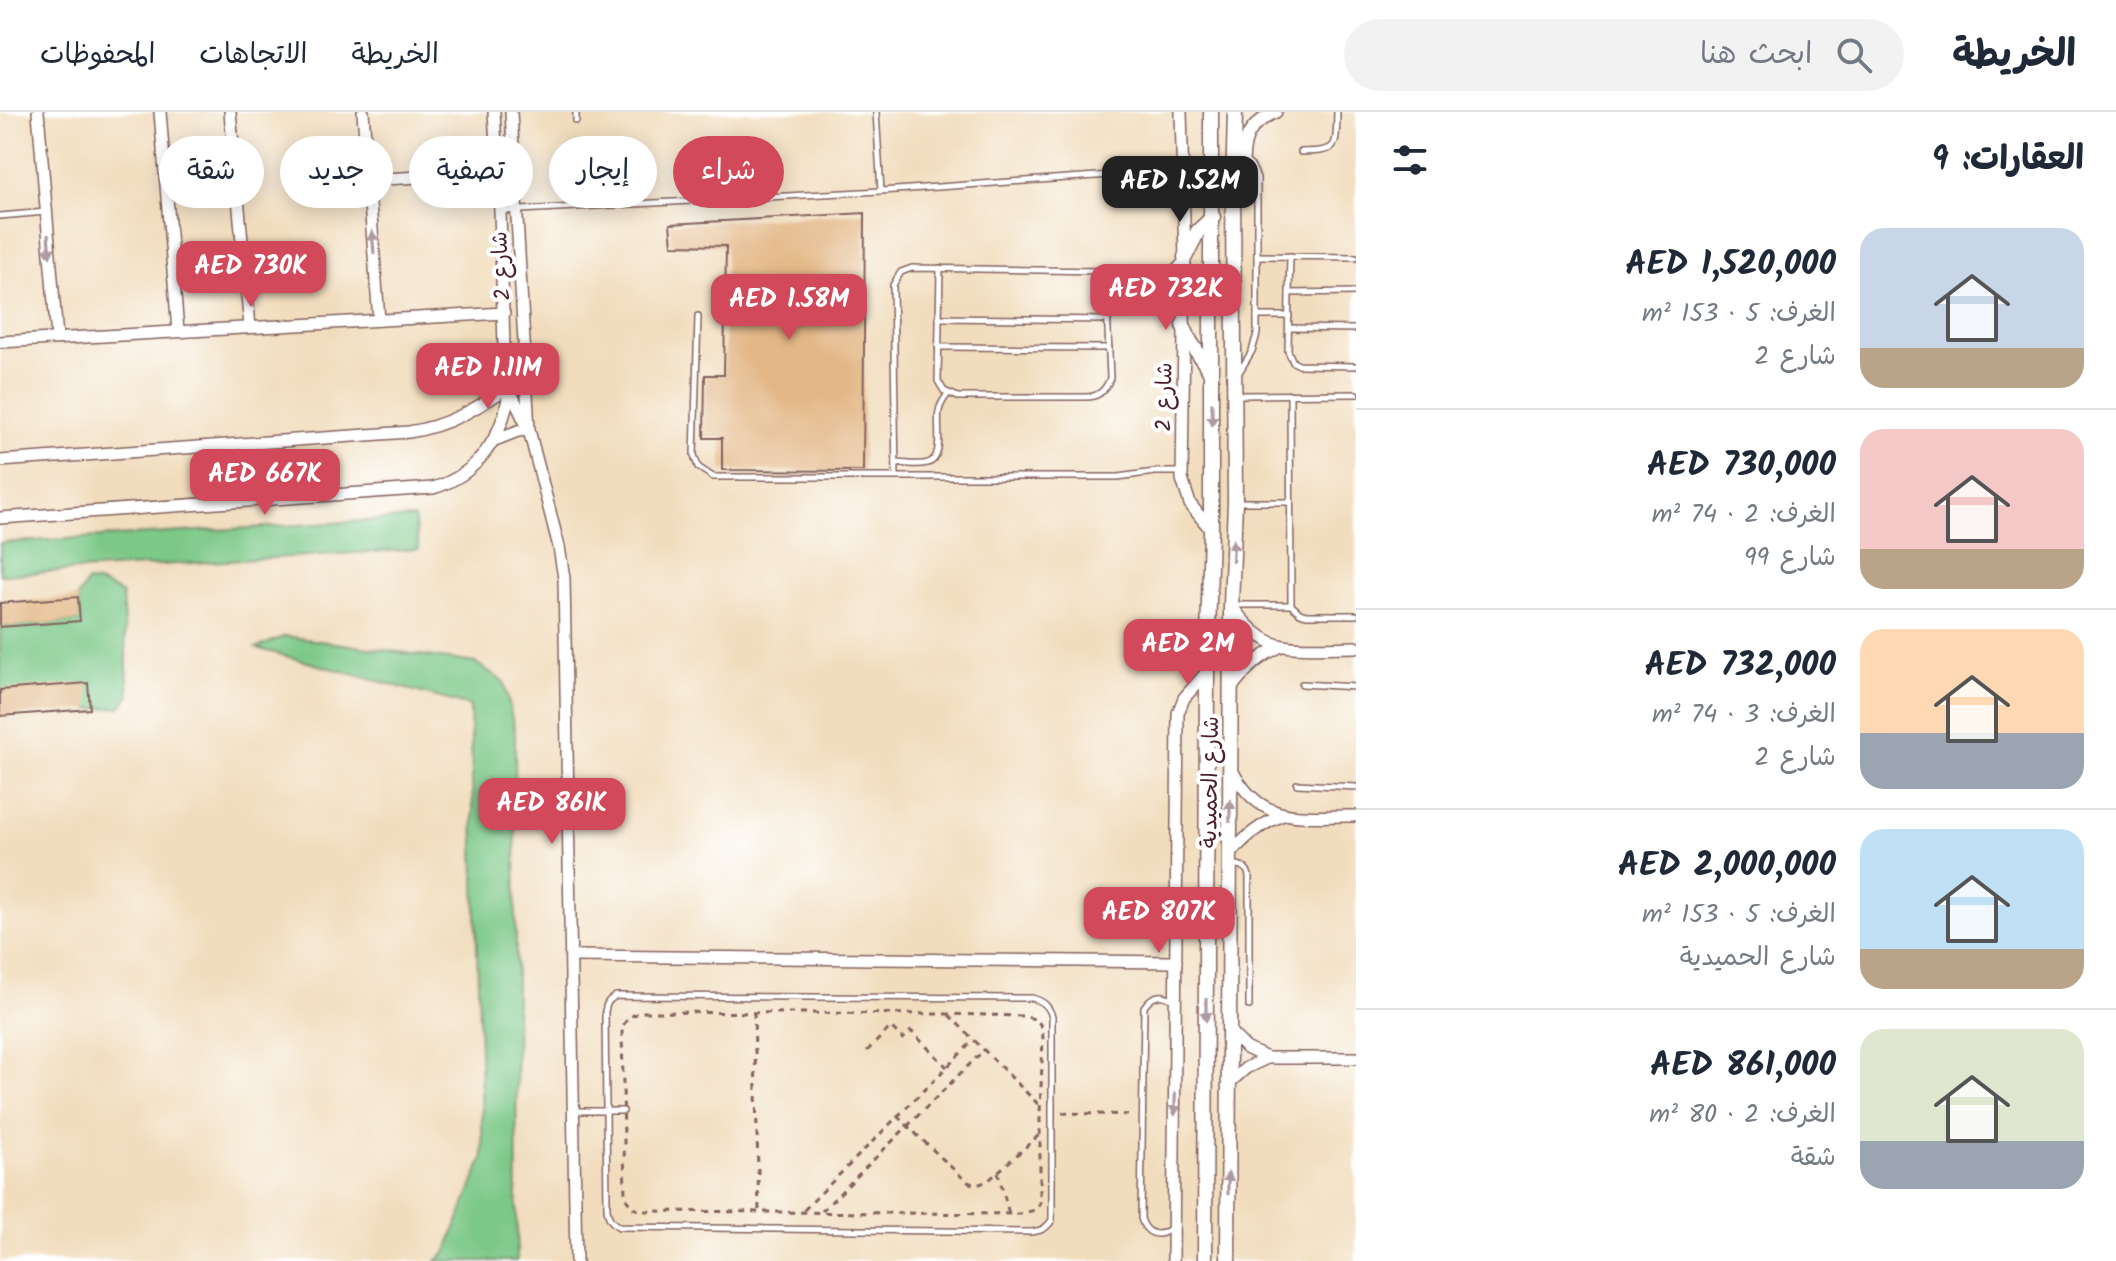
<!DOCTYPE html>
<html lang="ar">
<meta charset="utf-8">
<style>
:root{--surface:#fff;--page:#f2f2f3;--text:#1f2937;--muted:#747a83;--line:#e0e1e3;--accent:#d1495b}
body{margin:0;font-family:Kalam,"Playpen Sans Arabic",sans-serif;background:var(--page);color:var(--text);direction:rtl;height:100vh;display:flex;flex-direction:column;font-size:30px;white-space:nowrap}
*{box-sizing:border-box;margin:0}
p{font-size:26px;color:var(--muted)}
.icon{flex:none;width:44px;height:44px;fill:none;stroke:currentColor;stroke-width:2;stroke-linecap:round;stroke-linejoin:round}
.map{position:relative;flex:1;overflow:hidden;direction:ltr}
.drawer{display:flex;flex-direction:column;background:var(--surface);width:760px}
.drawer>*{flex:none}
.top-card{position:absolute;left:24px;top:24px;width:760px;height:72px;direction:rtl;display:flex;gap:16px}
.price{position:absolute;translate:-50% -68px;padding:0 18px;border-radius:16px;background:var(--accent);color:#fff;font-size:26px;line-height:52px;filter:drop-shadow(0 2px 4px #0008)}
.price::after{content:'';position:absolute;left:50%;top:48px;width:24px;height:18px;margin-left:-12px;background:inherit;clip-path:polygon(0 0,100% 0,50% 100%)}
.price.on{background:#222;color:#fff}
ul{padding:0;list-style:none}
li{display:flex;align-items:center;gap:24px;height:200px;padding:0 32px}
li+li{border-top:2px solid var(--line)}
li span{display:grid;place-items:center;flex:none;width:224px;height:160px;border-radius:24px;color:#555}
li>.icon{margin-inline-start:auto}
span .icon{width:96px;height:96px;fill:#fffc;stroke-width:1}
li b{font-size:34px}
h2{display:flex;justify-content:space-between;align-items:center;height:96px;padding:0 32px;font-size:34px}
.tag{padding:0 28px;border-radius:36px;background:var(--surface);box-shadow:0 4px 20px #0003;font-size:28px;line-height:72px}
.tag.on{background:var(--accent);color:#fff}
header{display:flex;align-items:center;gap:48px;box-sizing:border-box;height:112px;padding:0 40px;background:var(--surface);border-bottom:2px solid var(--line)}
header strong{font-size:38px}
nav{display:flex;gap:44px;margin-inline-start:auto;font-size:28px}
.search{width:560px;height:72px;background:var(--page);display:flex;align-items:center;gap:20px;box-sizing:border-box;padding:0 28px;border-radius:44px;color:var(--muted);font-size:30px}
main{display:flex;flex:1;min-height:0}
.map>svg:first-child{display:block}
.green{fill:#7bc887;stroke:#627459;stroke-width:2}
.building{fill:#e3b786}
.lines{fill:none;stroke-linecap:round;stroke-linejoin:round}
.service-casing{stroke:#84625e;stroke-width:8}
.minor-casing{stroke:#84625e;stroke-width:14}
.tertiary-casing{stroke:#84625e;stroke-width:17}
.path{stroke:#84625e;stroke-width:3;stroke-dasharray:6 6;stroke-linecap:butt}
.service{stroke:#fff;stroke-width:5}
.minor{stroke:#fff;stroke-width:11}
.tertiary{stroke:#fff;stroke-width:14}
.oneway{fill:#ae9aa0}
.labels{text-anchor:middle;stroke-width:8;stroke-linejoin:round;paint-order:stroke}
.street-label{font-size:22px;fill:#4a1f2b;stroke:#fff}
</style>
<header>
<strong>الخريطة</strong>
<div class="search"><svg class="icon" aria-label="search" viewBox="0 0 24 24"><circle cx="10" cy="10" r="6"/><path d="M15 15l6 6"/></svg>ابحث هنا</div>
<nav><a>الخريطة</a><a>الاتجاهات</a><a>المحفوظات</a></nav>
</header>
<main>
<section class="drawer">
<h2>العقارات: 9<svg class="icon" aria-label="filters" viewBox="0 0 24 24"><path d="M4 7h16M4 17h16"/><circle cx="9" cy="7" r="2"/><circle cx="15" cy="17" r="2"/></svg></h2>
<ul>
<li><span style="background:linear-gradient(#c9d6e8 75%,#b9a48a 0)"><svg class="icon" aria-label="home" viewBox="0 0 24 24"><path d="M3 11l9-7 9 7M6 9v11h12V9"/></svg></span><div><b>AED 1,520,000</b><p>الغرف: 5 · 153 m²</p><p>شارع 2</p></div></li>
<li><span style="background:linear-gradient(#f6c9c9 75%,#b9a48a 0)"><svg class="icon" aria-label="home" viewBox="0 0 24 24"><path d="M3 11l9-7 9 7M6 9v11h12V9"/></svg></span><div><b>AED 730,000</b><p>الغرف: 2 · 74 m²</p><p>شارع 99</p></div></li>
<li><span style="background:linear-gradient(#ffd9b3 65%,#9aa5b1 0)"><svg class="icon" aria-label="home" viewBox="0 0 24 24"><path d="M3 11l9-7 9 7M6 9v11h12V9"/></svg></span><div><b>AED 732,000</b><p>الغرف: 3 · 74 m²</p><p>شارع 2</p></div></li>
<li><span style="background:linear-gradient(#bfe0f5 75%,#b9a48a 0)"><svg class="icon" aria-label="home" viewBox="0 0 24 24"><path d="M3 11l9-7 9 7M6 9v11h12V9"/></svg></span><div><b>AED 2,000,000</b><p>الغرف: 5 · 153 m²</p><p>شارع الحميدية</p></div></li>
<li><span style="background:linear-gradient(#dfe7d0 70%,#9aa5b1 0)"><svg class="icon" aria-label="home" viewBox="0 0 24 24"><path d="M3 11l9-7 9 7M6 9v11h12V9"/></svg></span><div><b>AED 861,000</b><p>الغرف: 2 · 80 m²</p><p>شقة</p></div></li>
</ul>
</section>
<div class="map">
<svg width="1356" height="1149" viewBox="0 0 1356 1149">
<rect width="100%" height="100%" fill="#fff"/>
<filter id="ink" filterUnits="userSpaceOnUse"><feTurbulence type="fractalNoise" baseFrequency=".0125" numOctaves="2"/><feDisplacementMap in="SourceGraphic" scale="16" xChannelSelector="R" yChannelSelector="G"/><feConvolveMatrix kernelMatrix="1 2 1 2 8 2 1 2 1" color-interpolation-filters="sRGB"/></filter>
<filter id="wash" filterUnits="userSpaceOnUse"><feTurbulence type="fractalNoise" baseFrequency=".006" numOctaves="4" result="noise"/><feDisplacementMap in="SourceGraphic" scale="32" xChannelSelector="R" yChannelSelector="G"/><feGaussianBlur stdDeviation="1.8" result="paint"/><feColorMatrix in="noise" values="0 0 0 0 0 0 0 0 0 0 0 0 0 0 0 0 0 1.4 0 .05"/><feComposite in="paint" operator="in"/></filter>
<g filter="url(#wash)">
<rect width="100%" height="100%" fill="#f1ddbd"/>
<g class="green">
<path d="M414 406 419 437 0 463V431Z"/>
<path d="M87 470C101 470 110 475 122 482L129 585 120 595 90 597 0 578V515L80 509 78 485Z"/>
<path d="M285 524 476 551 504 570 515 620 517 1149H436L446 1141 483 1046 470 594 256 536Z"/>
</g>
<g id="blocks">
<g class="building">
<path d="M865 101 863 359 722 358V326H704L705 263H724L726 134 672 133 670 112Z"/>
<path d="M78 485 80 509 0 515V491Z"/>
<path d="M88 571 90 597 0 604V578Z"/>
</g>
</g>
</g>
<g filter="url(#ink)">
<use href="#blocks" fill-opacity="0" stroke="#84625e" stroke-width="2"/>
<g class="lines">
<defs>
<g id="service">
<path d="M576 0V9"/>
<path d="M876 0 881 79"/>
<path d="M1301 40C1339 39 1336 37 1337 0"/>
<path d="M501 99 881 79 1182 58"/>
<path d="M0 104 46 100"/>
<path d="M1257 144 1356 145"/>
<path d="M940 156 938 269 944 279 958 285H1086C1099 285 1106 278 1110 266L1107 194 1111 180C1124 167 1170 169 1184 181"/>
<path d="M1100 160 1108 173 1109 183"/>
<path d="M1356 180 1289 181 1288 239 1293 250 1299 253 1356 254"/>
<path d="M1289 181 1290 144"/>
<path d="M698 204 694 343 698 355 713 365H1118L1155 360H1181"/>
<path d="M1257 204H1289"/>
<path d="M939 206 1108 208"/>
<path d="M1289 216 1356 217"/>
<path d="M938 235 1109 236"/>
<path d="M1238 262 1252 239 1257 222V66L1252 55 1245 49"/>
<path d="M1290 282 1291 493 1300 501 1306 503H1356"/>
<path d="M1237 283 1356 282"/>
<path d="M896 351C906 351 919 354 928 351 945 346 936 312 939 299 940 292 944 287 948 282"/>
<path d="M896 365 893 173 901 160 912 156 1164 160 1175 156 1183 147"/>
<path d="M1239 390H1290"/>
<path d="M1232 493H1291"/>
<path d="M1302 572 1356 575"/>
<path d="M1297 672 1356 675"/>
<path d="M1230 752C1240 753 1247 754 1249 764V894"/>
<path d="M616 884 1032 886C1043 889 1048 893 1052 904V1108C1046 1117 1041 1119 1030 1120L619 1115C611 1110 608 1106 607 1096L605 900C606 892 608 888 616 884Z"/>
<path d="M575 999H623"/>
<path d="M1170 1117C1157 1127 1145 1121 1141 1106L1144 895C1151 884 1161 880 1173 888"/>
</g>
<g id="minor">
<path d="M38 0 57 226"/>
<path d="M160 0 178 219"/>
<path d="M230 0 250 215"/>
<path d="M363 0 379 208"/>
<path d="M494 0 500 99 505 268 527 314"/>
<path d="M511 0 529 318 559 435 564 466 576 1149"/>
<path d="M1181 0 1185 145 1182 367 1190 392 1211 418"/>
<path d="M368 68 470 62 489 69 498 80"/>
<path d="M1233 80C1256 58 1224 23 1276 0"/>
<path d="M0 230 504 201"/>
<path d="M495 328 518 319 529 318"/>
<path d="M0 349 409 320C448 314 476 297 508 275"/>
<path d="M0 406 433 376C478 363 503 324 509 280"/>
<path d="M1231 493C1243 510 1259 528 1279 533 1296 538 1337 535 1356 535"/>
<path d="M1231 577C1245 557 1260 544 1281 534"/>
<path d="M1232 658C1262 715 1301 703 1356 704"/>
<path d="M1230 743C1245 724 1261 712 1283 703"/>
<path d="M572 844 1176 850"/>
<path d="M1229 919 1246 936 1267 946H1356"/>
<path d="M1229 971 1246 956 1267 946"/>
<path d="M1173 1149 1178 601 1184 586 1207 560"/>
</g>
<g id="tertiary">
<path d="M1185 145 1198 119 1213 105"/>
<path d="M1183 213 1190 229 1211 261"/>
<path d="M1205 1149 1207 560 1211 418V0"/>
<path d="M1228 1149 1231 493 1235 390 1233 81 1235 0"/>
</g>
</defs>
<use href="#service" class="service-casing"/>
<use href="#minor" class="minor-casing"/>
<use href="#tertiary" class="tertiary-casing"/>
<g class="path">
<path d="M644 900 948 902 1022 904 1035 907 1040 912 1043 925 1040 1001V1092L1035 1098 1020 1102 644 1099 632 1096 625 1085 622 915C628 905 633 902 644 900Z"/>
<path d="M754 900 759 1099"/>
<path d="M949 903 1040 994"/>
<path d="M867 939 891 915 903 927 911 919 947 955"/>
<path d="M1062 1001 1134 1003"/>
<path d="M897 1004 966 1069C975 1074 980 1073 989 1068L1040 1022"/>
<path d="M998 1060 1009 1102"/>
<path d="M804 1098 974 928"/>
<path d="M822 1099 984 938"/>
</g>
<use href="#service" class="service"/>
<use href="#minor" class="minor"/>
<use href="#tertiary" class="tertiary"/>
</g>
<defs><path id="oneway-solid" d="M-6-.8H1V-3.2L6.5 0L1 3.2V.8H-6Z" transform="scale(2)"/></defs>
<g class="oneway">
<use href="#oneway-solid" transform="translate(373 130) rotate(-95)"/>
<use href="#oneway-solid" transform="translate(49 134) rotate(85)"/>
<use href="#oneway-solid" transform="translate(1212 302) rotate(90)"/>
<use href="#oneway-solid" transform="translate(1233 439) rotate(-88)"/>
<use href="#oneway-solid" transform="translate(1230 699) rotate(-89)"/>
<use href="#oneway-solid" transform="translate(1206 898) rotate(90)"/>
<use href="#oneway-solid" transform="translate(1175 992) rotate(91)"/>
<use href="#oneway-solid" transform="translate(1228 1071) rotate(-90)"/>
</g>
</g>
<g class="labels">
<g class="street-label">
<text transform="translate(500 154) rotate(-93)" y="8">شارع 2</text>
<text transform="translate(1163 285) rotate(-89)" y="8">شارع 2</text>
<text transform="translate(1209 670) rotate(-89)" y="8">شارع الحميدية</text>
</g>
</g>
</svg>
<b class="price on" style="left:1180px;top:112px">AED 1.52M</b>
<b class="price" style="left:251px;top:197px">AED 730K</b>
<b class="price" style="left:1166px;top:220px">AED 732K</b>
<b class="price" style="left:789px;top:230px">AED 1.58M</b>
<b class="price" style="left:488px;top:299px">AED 1.11M</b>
<b class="price" style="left:265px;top:405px">AED 667K</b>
<b class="price" style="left:1188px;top:575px">AED 2M</b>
<b class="price" style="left:552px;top:734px">AED 861K</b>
<b class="price" style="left:1159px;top:843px">AED 807K</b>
<div class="top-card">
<a class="tag on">شراء</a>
<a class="tag">إيجار</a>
<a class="tag">تصفية</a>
<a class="tag">جديد</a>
<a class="tag">شقة</a>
</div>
</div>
</main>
